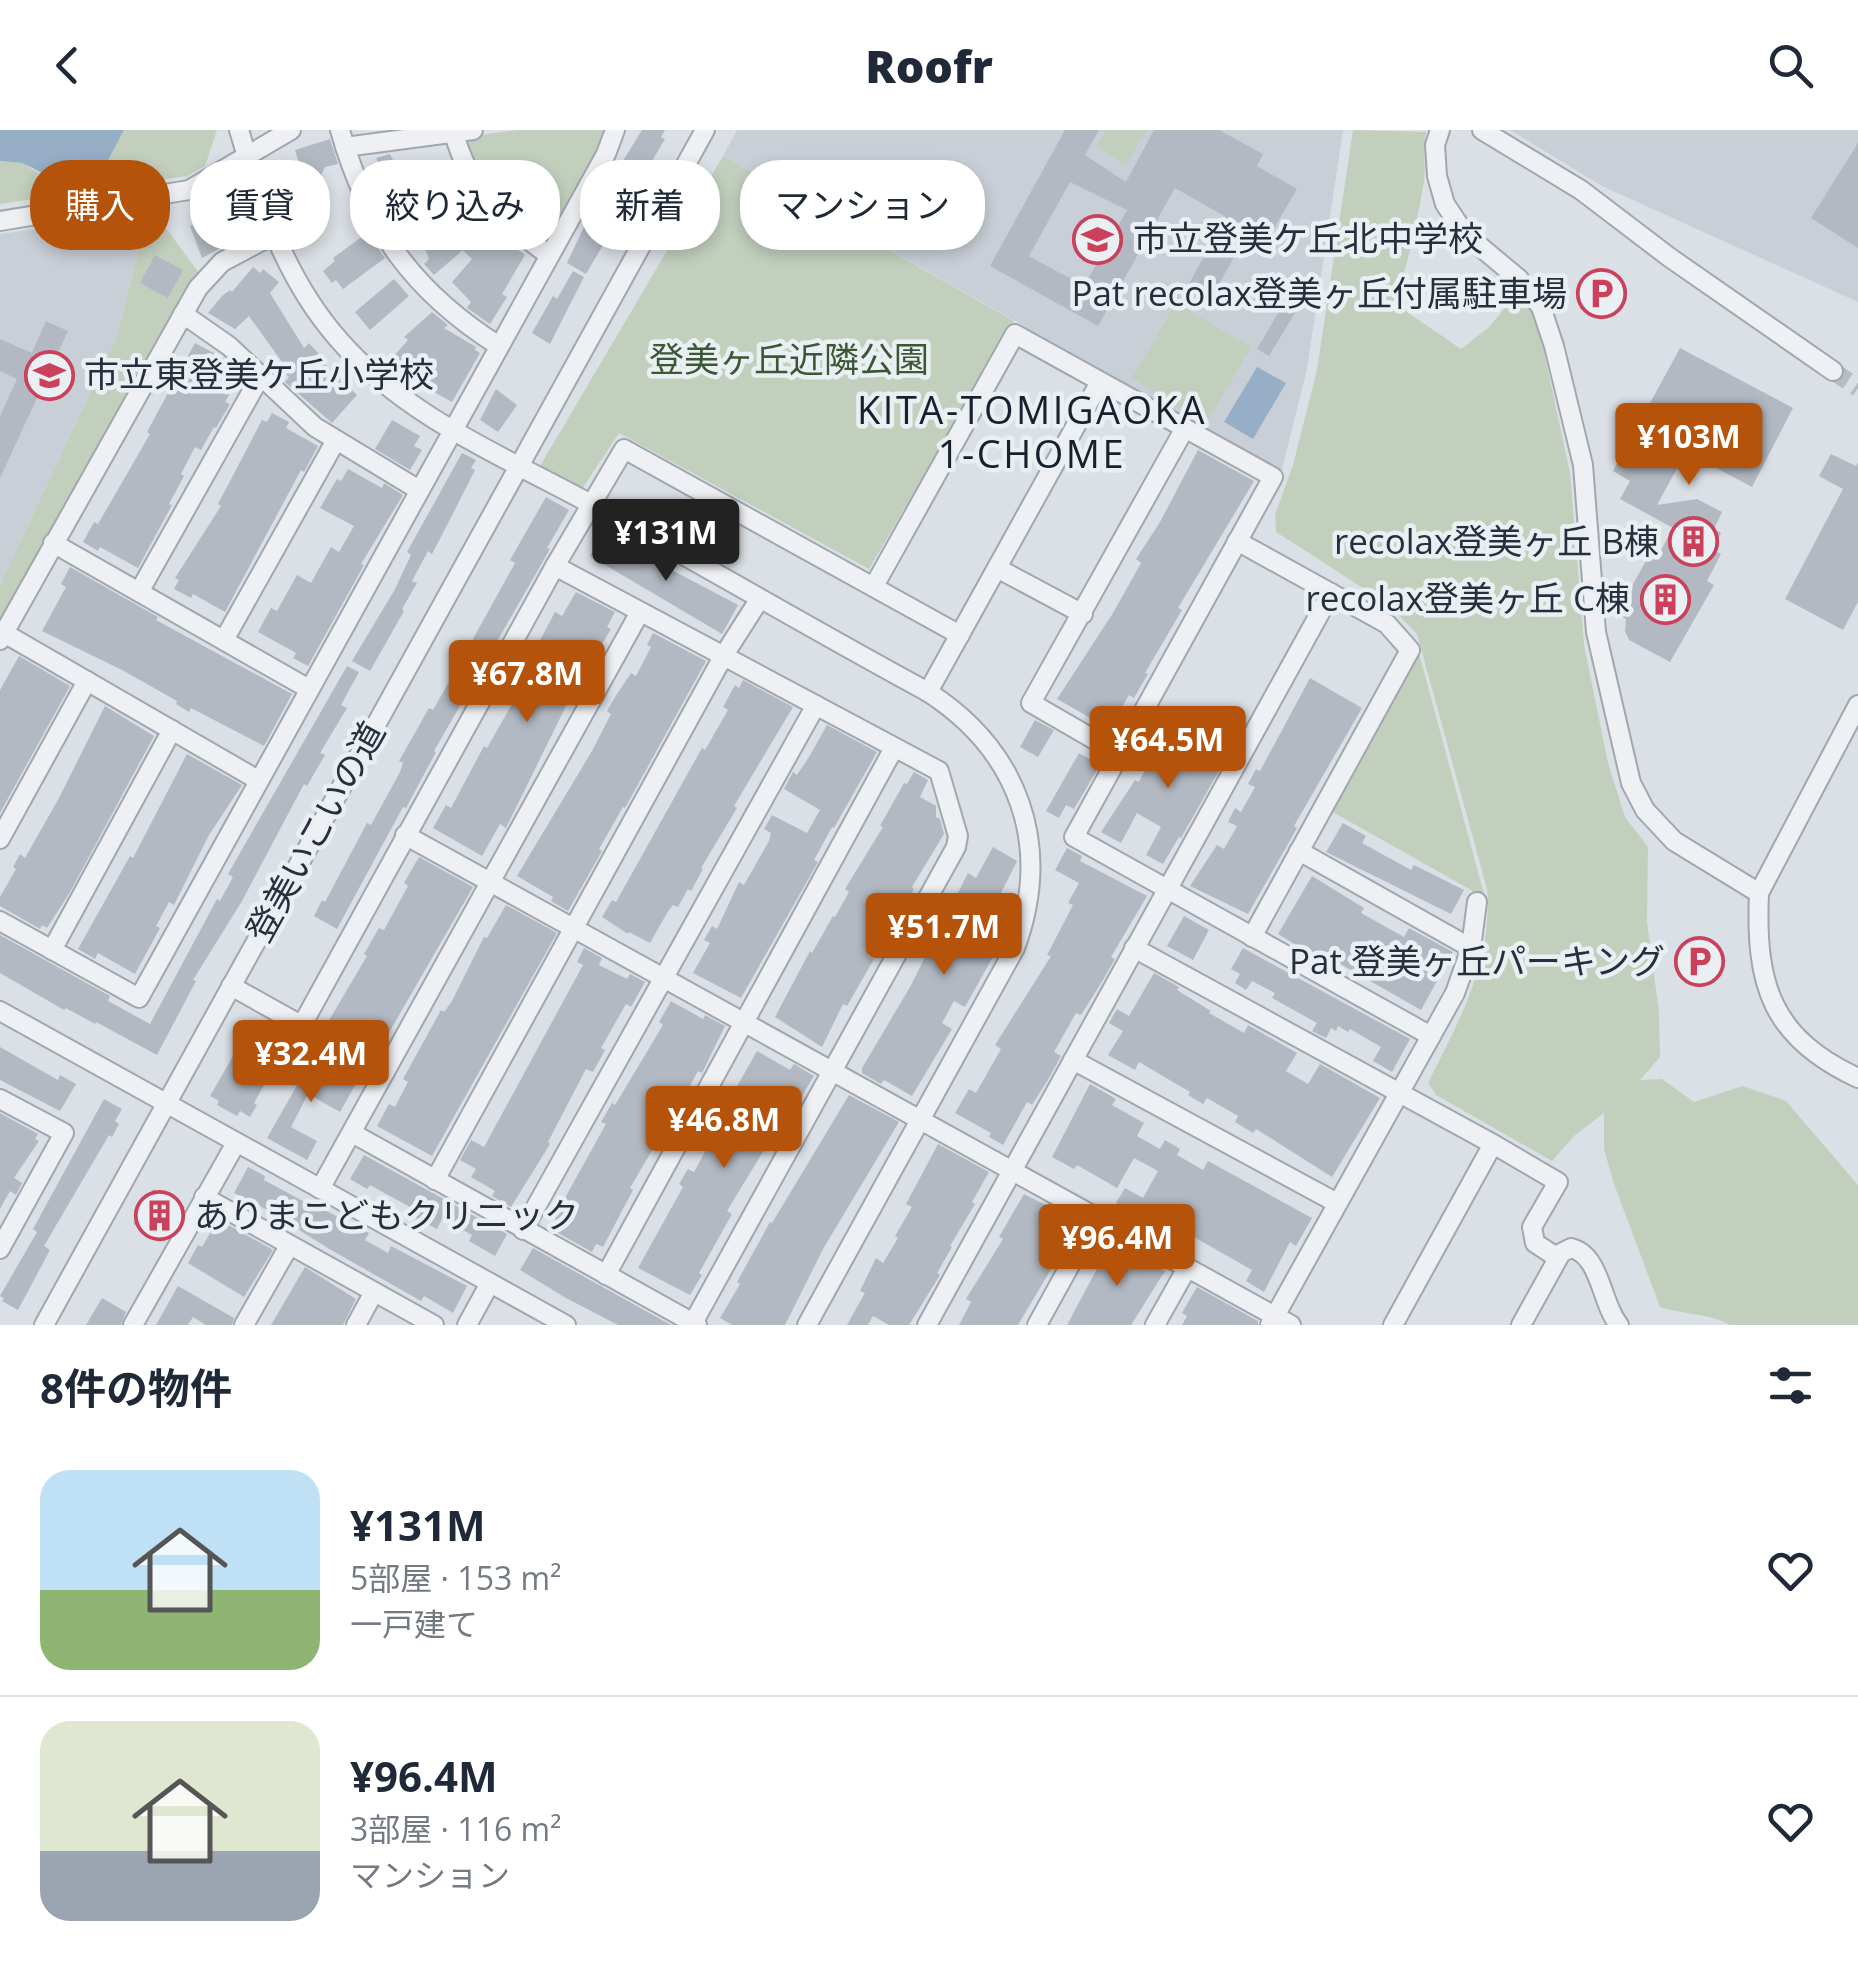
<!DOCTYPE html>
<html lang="ja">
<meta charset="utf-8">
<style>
:root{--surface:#fff;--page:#f2f2f3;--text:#1f2937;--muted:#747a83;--line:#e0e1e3;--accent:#b45309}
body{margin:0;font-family:"Open Sans","Noto Sans JP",sans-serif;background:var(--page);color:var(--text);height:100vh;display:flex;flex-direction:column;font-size:38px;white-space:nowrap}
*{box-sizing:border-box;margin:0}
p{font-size:32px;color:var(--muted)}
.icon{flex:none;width:55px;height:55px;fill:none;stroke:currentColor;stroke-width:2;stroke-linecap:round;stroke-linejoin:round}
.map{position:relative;height:1195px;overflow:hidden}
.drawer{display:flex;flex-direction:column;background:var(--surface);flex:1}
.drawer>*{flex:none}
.banner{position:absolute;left:30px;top:30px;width:1000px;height:90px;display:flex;gap:20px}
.price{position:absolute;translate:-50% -85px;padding:0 22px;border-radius:10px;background:var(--accent);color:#fff;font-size:32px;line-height:65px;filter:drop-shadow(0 2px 5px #0008)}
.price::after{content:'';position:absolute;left:50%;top:60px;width:30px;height:22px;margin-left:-15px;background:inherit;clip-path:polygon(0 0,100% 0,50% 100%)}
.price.selected{background:#222;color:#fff}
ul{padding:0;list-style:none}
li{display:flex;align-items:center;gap:30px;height:250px;padding:0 40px}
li+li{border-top:2px solid var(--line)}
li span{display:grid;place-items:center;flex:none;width:280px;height:200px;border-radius:30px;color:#555}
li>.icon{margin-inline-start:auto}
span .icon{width:120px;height:120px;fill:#fffc;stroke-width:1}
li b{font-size:42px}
h2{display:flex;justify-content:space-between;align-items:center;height:120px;padding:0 40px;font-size:42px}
.chip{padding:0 35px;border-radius:40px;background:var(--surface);box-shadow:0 5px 15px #0003;font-size:35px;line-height:90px}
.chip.selected{background:var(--accent);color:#fff}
header{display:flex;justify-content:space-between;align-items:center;height:130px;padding:0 40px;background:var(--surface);font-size:45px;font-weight:800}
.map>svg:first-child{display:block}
.built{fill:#c9cfd7}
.green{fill:#c2cfbd}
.water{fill:#96afc6}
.building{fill:#b3b9c2;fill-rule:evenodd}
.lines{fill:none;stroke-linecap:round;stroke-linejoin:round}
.minor-tunnel{stroke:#b7bdc4;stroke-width:18;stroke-dasharray:18 9;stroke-linecap:butt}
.minor-casing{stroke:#a1a7af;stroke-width:22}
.minor{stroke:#eef0f4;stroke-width:18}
.labels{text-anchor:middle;stroke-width:9;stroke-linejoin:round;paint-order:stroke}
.poi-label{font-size:35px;fill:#262f3b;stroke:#eaeff3;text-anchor:end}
.park-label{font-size:35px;fill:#3c5733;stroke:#eaeff3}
.street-label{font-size:35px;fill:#262f3b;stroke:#eaeff3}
.neighbourhood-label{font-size:38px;letter-spacing:2.5px;fill:#18202c;stroke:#eaeff3}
</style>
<header><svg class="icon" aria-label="back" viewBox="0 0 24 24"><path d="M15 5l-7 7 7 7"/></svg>Roofr<svg class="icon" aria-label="search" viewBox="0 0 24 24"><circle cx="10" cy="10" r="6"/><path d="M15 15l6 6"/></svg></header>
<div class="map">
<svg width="1858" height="1195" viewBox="0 0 1858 1195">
<rect width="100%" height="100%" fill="#dbe0e6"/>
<g class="built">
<path d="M737 0H1343L1307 239 1280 347 1024 206 1026 197 723 26Z"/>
<path d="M1510 0H1858V172L1602 56Z"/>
<path d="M148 83 118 203 0 455V104Z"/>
</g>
<g class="green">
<path d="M124 0H217L205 36 187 46 0 74V31L22 33 44 46 116 12Z"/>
<path d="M518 0H607L551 105 539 108C507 81 485 55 466 18L472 6Z"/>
<path d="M1106 0H1147L1126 35 1096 17Z"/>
<path d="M1353 0 1426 2C1422 21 1427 39 1423 57 1416 96 1408 136 1394 173L1461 219 1488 198 1509 173 1530 175 1540 203 1570 343 1584 515 1608 633 1625 687 1648 717 1647 792 1659 882 1660 927 1640 950 1662 949 1694 972 1743 956 1786 971 1858 1055V1195H1730C1712 1184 1681 1184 1660 1177L1614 1054 1604 1019V983L1574 1006 1552 1031 1436 965 1428 953C1459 891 1493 831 1487 759L1417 504 1388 474 1276 402 1275 385 1293 335 1317 240Z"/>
<path d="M723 26 1014 191 869 439 619 303 582 359 540 336Z"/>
<path d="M148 83H155L199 143 0 500V455L118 203Z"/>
<path d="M1176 173 1251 217 1207 292 1132 248Z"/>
<path d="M1419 523 1485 768 1331 681Z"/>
</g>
<g class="water">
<path d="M0 0H124L97 51 67 55 22 33 0 31Z"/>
<path d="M1257 237 1286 253 1253 309 1224 292Z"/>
</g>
<g class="building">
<path d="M642 0H665L661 7 665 9 586 144 567 133 590 84Z"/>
<path d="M1065 0H1099L1085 25 1126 52 1154 0H1219L1263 24 1257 36 1297 59 1270 105 1252 95 1209 172 1186 159 1226 87 1175 58 1098 196 990 136ZM1070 52 1127 80 1084 156 1029 126Z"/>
<path d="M330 9 338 34 325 37 321 45 304 51 295 20Z"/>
<path d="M1858 13V118L1811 88Z"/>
<path d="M390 24 394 32 398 30 411 54 445 38 454 58 418 74 444 109 465 87 457 79 466 70 497 100 495 102 525 125 502 164 507 167 490 194 467 178 471 172 452 152 472 129 463 120 434 145 424 134 429 129 426 121 414 106 411 108 399 91 402 89 389 59 384 61 378 48 384 45 376 28Z"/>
<path d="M239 67 252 93 241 99 244 105 202 128 190 96 212 86 209 78Z"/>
<path d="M367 103 385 128 343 159 336 150 332 153 323 141 335 131 333 128Z"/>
<path d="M155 125 183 140 168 168 140 153Z"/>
<path d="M253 137 260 143 263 139 279 152 270 163 304 218 309 213 320 225 318 227 357 265 332 293 285 252 289 247 281 239 285 236 249 186 235 199 208 183 222 166 230 160 232 162Z"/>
<path d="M573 141 584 147 550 214 532 203 553 166 557 169Z"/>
<path d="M394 149 409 166 370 200 355 182Z"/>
<path d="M1284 173 1296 181 1269 226 1257 219Z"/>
<path d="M432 182 448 195 444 198 476 217 475 220 480 223 452 272 416 252 418 248 393 227 408 210 404 207Z"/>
<path d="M46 191 68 201 0 348V286L17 249 0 241V209L32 223Z"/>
<path d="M195 213 223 228 241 244 225 272 230 274 216 298 214 297 201 320 195 317 181 344 184 346 169 374 172 375 138 438 100 417 98 421 83 412 94 392 98 394 150 304 147 302Z"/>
<path d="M1680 218 1793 278 1752 357 1686 322 1657 375 1697 369 1722 382 1714 399 1721 403 1713 420 1721 424 1707 451 1714 455 1670 532 1629 510 1625 501 1626 489 1617 483 1652 420 1659 424 1673 398 1620 369 1630 351 1613 341Z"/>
<path d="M496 259 517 275 498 302 480 290Z"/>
<path d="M272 283 289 292 286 298 318 316 304 342 301 340 225 482 193 464 191 468 174 459 179 450 175 448 221 376 218 374 262 290 267 292Z"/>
<path d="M392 290 420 306 414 316 422 320 410 340 375 319Z"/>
<path d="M1198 320 1254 351 1178 478 1182 480 1145 543 1148 544 1134 568 1129 565 1110 599 1057 569 1113 483 1141 433 1136 429 1160 392Z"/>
<path d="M462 323 476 330 471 338 475 340 442 405 432 424 428 421 412 451 417 453 402 479 404 481 370 541 352 531 394 461 411 425 407 422Z"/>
<path d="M1831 324 1856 336 1858 332V472L1843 500 1785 469 1843 359 1819 346Z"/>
<path d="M348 339 382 358 384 353 403 365 361 434 364 435 308 536 293 528 296 523 258 502 271 478 277 481 297 445 311 453 331 417 339 422 354 396 320 378 337 349 341 351Z"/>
<path d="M546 367 569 380 547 418 550 419 434 621 436 622 414 663 406 678 403 677 337 799 314 786 322 770 325 772 367 693 371 695 400 642 403 633 399 631 429 578 433 580 453 545 515 433 510 430Z"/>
<path d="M602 403 738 475 722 504 590 426Z"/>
<path d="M70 437 158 487 156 490 292 564 264 616 191 578 189 582 176 574 177 571 122 540 42 501 66 457 61 454Z"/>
<path d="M576 462 615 482 607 497 611 499 568 572 506 698 500 694 482 726 433 698 446 675 451 678 484 616 487 618 512 574 509 572 515 561 507 556 514 544 520 548 555 482 562 486Z"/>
<path d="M653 503 706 531 625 678 623 677 599 719 602 721 568 781 551 771 553 767 517 746 592 621 611 584 607 581 615 567 631 543 636 546 651 517 647 515Z"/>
<path d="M19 526 70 556 0 683V560Z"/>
<path d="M347 536 359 542 341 575 347 578 320 623 325 625 307 656 304 654 242 771 193 850 196 851 157 925 96 892 95 894 66 878 64 880 0 843V805L110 866 108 871 150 894 217 769 220 771 233 747 228 744Z"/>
<path d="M1310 548 1362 578 1294 696 1297 698 1248 784 1190 756 1217 715 1224 719 1237 696 1228 692 1235 678 1241 682 1255 657 1248 654 1256 639 1260 641Z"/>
<path d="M743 550 793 577 734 676 737 678 701 738 703 739 691 761 688 759 678 777 673 775 667 783 650 813 629 802 628 804 602 787 612 770 616 772 702 618 705 620 728 580 723 577 735 555 739 558Z"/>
<path d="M105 576 154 606 70 762 47 798 42 795 40 799 0 776V767L16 739 13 737 20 724 25 728 59 668Z"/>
<path d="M1035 590 1054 600 1038 627 1020 617Z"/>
<path d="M1170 590 1192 602 1188 609 1225 630 1181 708 1179 707 1163 734 1146 725 1161 697 1137 683 1121 713 1101 702 1135 650 1139 652Z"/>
<path d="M827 595 877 622 834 698 832 697 814 730 818 732 741 868 693 843 710 813 704 810 712 796 717 799 739 752 744 755 769 711 771 703 764 699 772 685 807 703 820 680 784 659 793 642 797 645 809 627Z"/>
<path d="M1079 623 1100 635 1074 679 1066 675 1059 688 1046 681Z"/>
<path d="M187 624 242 655 209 705 174 775 169 772 156 796 160 798 135 844 98 823 95 829 78 819 130 726 133 728Z"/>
<path d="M914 642 928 650 920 667 936 676V687L940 689 944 704 912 757 914 759 887 807 881 804 868 826 874 829 847 876 843 874 822 917 775 887 810 821 812 823 833 786 835 787 849 762 845 759 883 697 880 696 904 653 907 654Z"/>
<path d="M1343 693 1366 706 1362 713 1411 740 1414 735 1464 760 1451 784 1326 722Z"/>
<path d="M993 717 1017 731 1001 763 1014 770 991 811 999 816 965 877 954 871 942 893 952 899 912 966 884 950 881 954 862 943V938L910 857 968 743 976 748Z"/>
<path d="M1067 718 1082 726 1080 731 1147 766 1111 827 1115 829 1100 855 1081 885 1076 883 1054 922 1061 926 1049 948 1032 975 1027 972 1003 1015 989 1007 991 1003 955 983 969 959 976 963 1001 919 995 915 1051 826 1047 825 1073 775 1068 773 1079 753 1055 740Z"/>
<path d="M419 727 473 757 387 906 383 903 375 917 328 892 367 826 364 824 379 798 384 800 408 756 404 753Z"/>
<path d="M1312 746 1364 778 1361 783 1404 807 1409 798 1453 822 1421 880 1330 828 1327 834 1278 804Z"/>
<path d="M506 775 557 803 432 1026 377 996 389 974 395 977 408 952 403 949 441 880 444 882 452 871 484 807 487 808Z"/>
<path d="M1184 786 1209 800 1193 830 1167 816Z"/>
<path d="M584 818 602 828 599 835 627 849 630 844 645 852 631 877 626 874 601 918 605 920 593 942 586 939 548 1012 550 1014 511 1077 492 1066 495 1061 471 1047 476 1039 460 1030 471 1010 484 1017 583 835 577 832Z"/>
<path d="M1243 818 1410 909 1392 942 1373 931 1381 917 1350 899 1348 902 1338 896 1336 901 1331 898 1326 908 1312 901 1317 893 1272 868 1275 863 1252 851 1246 860 1235 853 1240 844 1231 839Z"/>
<path d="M1154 843 1179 857 1177 860 1211 881 1209 883 1244 903 1248 895 1297 923 1286 941 1308 954 1320 934 1380 968 1332 1047 1256 999 1253 1003 1235 992 1238 986 1207 968 1203 974 1188 965 1190 962 1139 932 1135 940 1108 925 1123 901 1109 893 1117 879 1129 886Z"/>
<path d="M671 871 703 889 705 885 725 896 702 943 698 941 682 970 677 968 663 991 668 993 630 1058 633 1060 603 1117 596 1114 592 1122 551 1099 556 1089 552 1086 559 1074 561 1075 606 994 601 992 612 973 615 975 663 895 659 892Z"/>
<path d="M243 909 279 929 254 973 257 975 250 987 240 981 237 986 217 975 219 971 210 966Z"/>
<path d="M0 917 58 950 60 945 76 954 60 981 0 950Z"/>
<path d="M757 921 790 940 794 934 814 946 782 999 778 997 727 1081 732 1084 699 1143 702 1145 690 1165 638 1138 683 1057 679 1054 688 1039 694 1042 706 1020 702 1017 709 1004 714 1006 727 984 723 981Z"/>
<path d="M321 930 358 950 340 982 308 964 291 997 317 1011 307 1030 267 1008 307 938 314 942Z"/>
<path d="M1090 954 1116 969 1112 975 1144 993 1137 1006 1160 1019 1165 1010 1180 1019 1177 1025 1203 1040 1208 1031 1312 1088 1296 1116 1290 1112 1264 1162 1246 1151 1252 1140 1194 1107 1187 1119 1172 1111 1180 1097 1154 1082 1146 1081 1142 1088 1116 1073 1125 1058 1143 1068 1158 1041 1134 1028 1117 1058 1077 1035 1074 1039 1052 1027Z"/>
<path d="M849 965 899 992 823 1119 785 1195H732L720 1188 740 1154 737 1152 770 1092 772 1093Z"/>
<path d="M104 969 122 979 115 991 119 994 112 1007 109 1005 44 1116 50 1120 18 1180 2 1171 4 1168 0 1166 37 1102 33 1099Z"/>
<path d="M0 983 38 1004 35 1009 39 1011 14 1048 22 1053 16 1065 10 1061 0 1079Z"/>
<path d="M938 1014 989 1042 972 1072 975 1074 950 1116 952 1117 937 1143 940 1145 909 1195H889L873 1186 868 1195H847L865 1163 860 1161 876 1128 883 1133 898 1108 895 1106 912 1077 906 1074Z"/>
<path d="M364 1025 507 1104 495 1126 469 1111 472 1105 442 1089 437 1099 416 1088 419 1082 370 1055 367 1059 350 1049Z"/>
<path d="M248 1037 265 1046 264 1050 312 1076 313 1074 369 1103 365 1110 388 1123 391 1116 467 1156 453 1183 424 1166 421 1171 331 1120 299 1100 300 1097 234 1063Z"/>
<path d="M153 1059 185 1077 165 1112 133 1094Z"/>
<path d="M1024 1064 1079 1092 1018 1195H959L971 1172 966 1169 1003 1109 999 1107Z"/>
<path d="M218 1089 273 1120 244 1167 188 1133 198 1115 202 1117Z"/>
<path d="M1109 1109 1165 1141 1131 1195H1067L1099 1135 1095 1133Z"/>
<path d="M533 1118 599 1155 671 1195H618L566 1168 520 1140Z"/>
<path d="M305 1137 356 1169 343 1195H271Z"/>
<path d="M178 1156 234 1188 232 1195H206L193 1187 188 1195H156Z"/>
<path d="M1197 1157 1258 1191V1195H1182L1187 1186 1182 1183Z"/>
<path d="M102 1168 126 1182 121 1195H86Z"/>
</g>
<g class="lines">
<path class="minor-tunnel" d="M1833 241 1858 258"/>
<defs>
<g id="minor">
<path d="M239 0C261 75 286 150 339 210 406 287 503 326 591 374 704 435 815 501 928 562 1019 621 1053 715 1015 818L807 1195"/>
<path d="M340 0C368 98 412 161 499 216"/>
<path d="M1440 0 1435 15 1437 46 1445 74 1465 104 1519 149 1541 177 1554 216 1583 335 1596 502 1631 653 1645 680 1674 711 1759 763"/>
<path d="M1482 0 1581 60 1669 127 1833 241"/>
<path d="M454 3C468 57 504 94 549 125"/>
<path d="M345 17 473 0"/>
<path d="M0 91 189 60 291 0"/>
<path d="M183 184 229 216 315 297 419 360"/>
<path d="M1237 411 1387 494 1410 520 1252 807"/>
<path d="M53 413 309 559"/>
<path d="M555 436 939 641 958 706 956 717 693 1193"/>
<path d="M997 438 1083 484"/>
<path d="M874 456 1015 204 1273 347 1074 707 1431 906"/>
<path d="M139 462 260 247"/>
<path d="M4 503 258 650"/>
<path d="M0 510 198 158 222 132 273 105"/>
<path d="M224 510 335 312"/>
<path d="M928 562 1100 252"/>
<path d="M1858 575 1759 763C1755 854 1771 908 1858 948"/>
<path d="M1121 625 1031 573 1185 298"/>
<path d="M405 705 1291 1195"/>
<path d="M0 709 87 551"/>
<path d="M0 791 139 868 606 24 615 0"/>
<path d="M1134 818 1493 1014 1393 1195"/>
<path d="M1471 818 1477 772"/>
<path d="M52 820 172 600"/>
<path d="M231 856 385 942"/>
<path d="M0 881 566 1195"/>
<path d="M302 895 555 436 624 319 960 505"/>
<path d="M1073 930 1337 1073"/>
<path d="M0 969 64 1003 0 1119"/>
<path d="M352 1003 697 1195"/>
<path d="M1493 1014 1558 1052 1532 1097 1535 1113 1558 1128"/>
<path d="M435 1050 724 525 759 470"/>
<path d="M320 1059 640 482"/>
<path d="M204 1067 434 1195"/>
<path d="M523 1100 816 575"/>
<path d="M606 1145 894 618"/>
<path d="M44 1195 705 0"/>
<path d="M133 1195 236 1013"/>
<path d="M244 1195 289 1116"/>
<path d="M356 1195 374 1162"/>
<path d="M467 1195 490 1153"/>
<path d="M927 1195 1331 463"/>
<path d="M1037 1195 1096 1088"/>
<path d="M1155 1195 1187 1138"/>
<path d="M1270 1195 1455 863 1471 818 1299 721"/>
<path d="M1521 1195 1561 1123 1571 1118C1601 1125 1601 1174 1619 1195"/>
</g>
</defs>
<use href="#minor" class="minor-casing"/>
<use href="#minor" class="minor"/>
</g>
<defs>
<symbol id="school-ring" viewBox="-11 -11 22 22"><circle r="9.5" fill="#eaeff3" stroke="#cb405b" stroke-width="1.5"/><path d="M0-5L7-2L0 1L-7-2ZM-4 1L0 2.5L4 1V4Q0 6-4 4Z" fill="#cb405b"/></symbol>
<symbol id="parking-ring" viewBox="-11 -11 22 22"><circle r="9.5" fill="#eaeff3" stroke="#cb405b" stroke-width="1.5"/><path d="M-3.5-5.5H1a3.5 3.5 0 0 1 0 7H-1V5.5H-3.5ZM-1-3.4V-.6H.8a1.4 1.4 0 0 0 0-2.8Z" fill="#cb405b"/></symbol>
<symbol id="building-ring" viewBox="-11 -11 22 22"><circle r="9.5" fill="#eaeff3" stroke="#cb405b" stroke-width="1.5"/><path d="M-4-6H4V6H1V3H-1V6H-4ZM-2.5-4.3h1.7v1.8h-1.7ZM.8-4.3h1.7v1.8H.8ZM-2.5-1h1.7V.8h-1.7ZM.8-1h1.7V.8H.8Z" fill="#cb405b"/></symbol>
</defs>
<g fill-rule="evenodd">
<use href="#school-ring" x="1070" y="82" width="55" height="55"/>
<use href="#parking-ring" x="1574" y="136" width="55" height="55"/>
<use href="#school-ring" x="22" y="218" width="55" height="55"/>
<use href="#building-ring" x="1666" y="384" width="55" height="55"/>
<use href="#building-ring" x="1638" y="442" width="55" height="55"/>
<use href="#parking-ring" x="1672" y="804" width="55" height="55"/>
<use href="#building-ring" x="132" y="1058" width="55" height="55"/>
</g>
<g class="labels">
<g class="poi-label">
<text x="1133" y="121" text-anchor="start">市立登美ケ丘北中学校</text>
<text x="1567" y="176">Pat recolax登美ヶ丘付属駐車場</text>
<text x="84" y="257" text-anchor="start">市立東登美ケ丘小学校</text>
<text x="1659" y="424">recolax登美ヶ丘 B棟</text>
<text x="1630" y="481">recolax登美ヶ丘 C棟</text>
<text x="1665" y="844">Pat 登美ヶ丘パーキング</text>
<text x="194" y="1098" text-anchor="start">ありまこどもクリニック</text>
</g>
<g class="park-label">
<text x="789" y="242">登美ヶ丘近隣公園</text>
</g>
<g class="street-label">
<text transform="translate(316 702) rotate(-61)" y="12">登美いこいの道</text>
</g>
<g class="neighbourhood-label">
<text x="1032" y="294">KITA-TOMIGAOKA<tspan x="1032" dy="44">1-CHOME</tspan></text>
</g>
</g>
</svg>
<b class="price" style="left:1689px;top:358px">¥103M</b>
<b class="price selected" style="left:666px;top:454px">¥131M</b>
<b class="price" style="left:527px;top:595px">¥67.8M</b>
<b class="price" style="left:1168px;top:661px">¥64.5M</b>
<b class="price" style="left:944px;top:848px">¥51.7M</b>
<b class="price" style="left:311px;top:975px">¥32.4M</b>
<b class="price" style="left:724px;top:1041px">¥46.8M</b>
<b class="price" style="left:1117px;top:1159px">¥96.4M</b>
<div class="banner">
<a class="chip selected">購入</a>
<a class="chip">賃貸</a>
<a class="chip">絞り込み</a>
<a class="chip">新着</a>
<a class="chip">マンション</a>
</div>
</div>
<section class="drawer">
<h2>8件の物件<svg class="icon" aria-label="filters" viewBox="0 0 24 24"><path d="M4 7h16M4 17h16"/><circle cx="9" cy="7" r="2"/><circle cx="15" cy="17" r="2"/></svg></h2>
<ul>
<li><span style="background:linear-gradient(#bfe0f5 60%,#8fb573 0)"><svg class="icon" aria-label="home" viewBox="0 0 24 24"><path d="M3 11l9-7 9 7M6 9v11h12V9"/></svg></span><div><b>¥131M</b><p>5部屋 · 153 m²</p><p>一戸建て</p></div><svg class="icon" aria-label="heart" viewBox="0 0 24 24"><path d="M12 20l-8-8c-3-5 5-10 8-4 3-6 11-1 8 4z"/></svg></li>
<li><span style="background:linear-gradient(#dfe7d0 65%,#9aa5b1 0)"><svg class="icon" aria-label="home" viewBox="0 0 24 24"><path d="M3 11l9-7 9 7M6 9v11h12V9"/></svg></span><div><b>¥96.4M</b><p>3部屋 · 116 m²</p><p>マンション</p></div><svg class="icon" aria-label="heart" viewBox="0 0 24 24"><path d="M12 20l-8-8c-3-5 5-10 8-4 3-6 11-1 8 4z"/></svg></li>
</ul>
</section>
